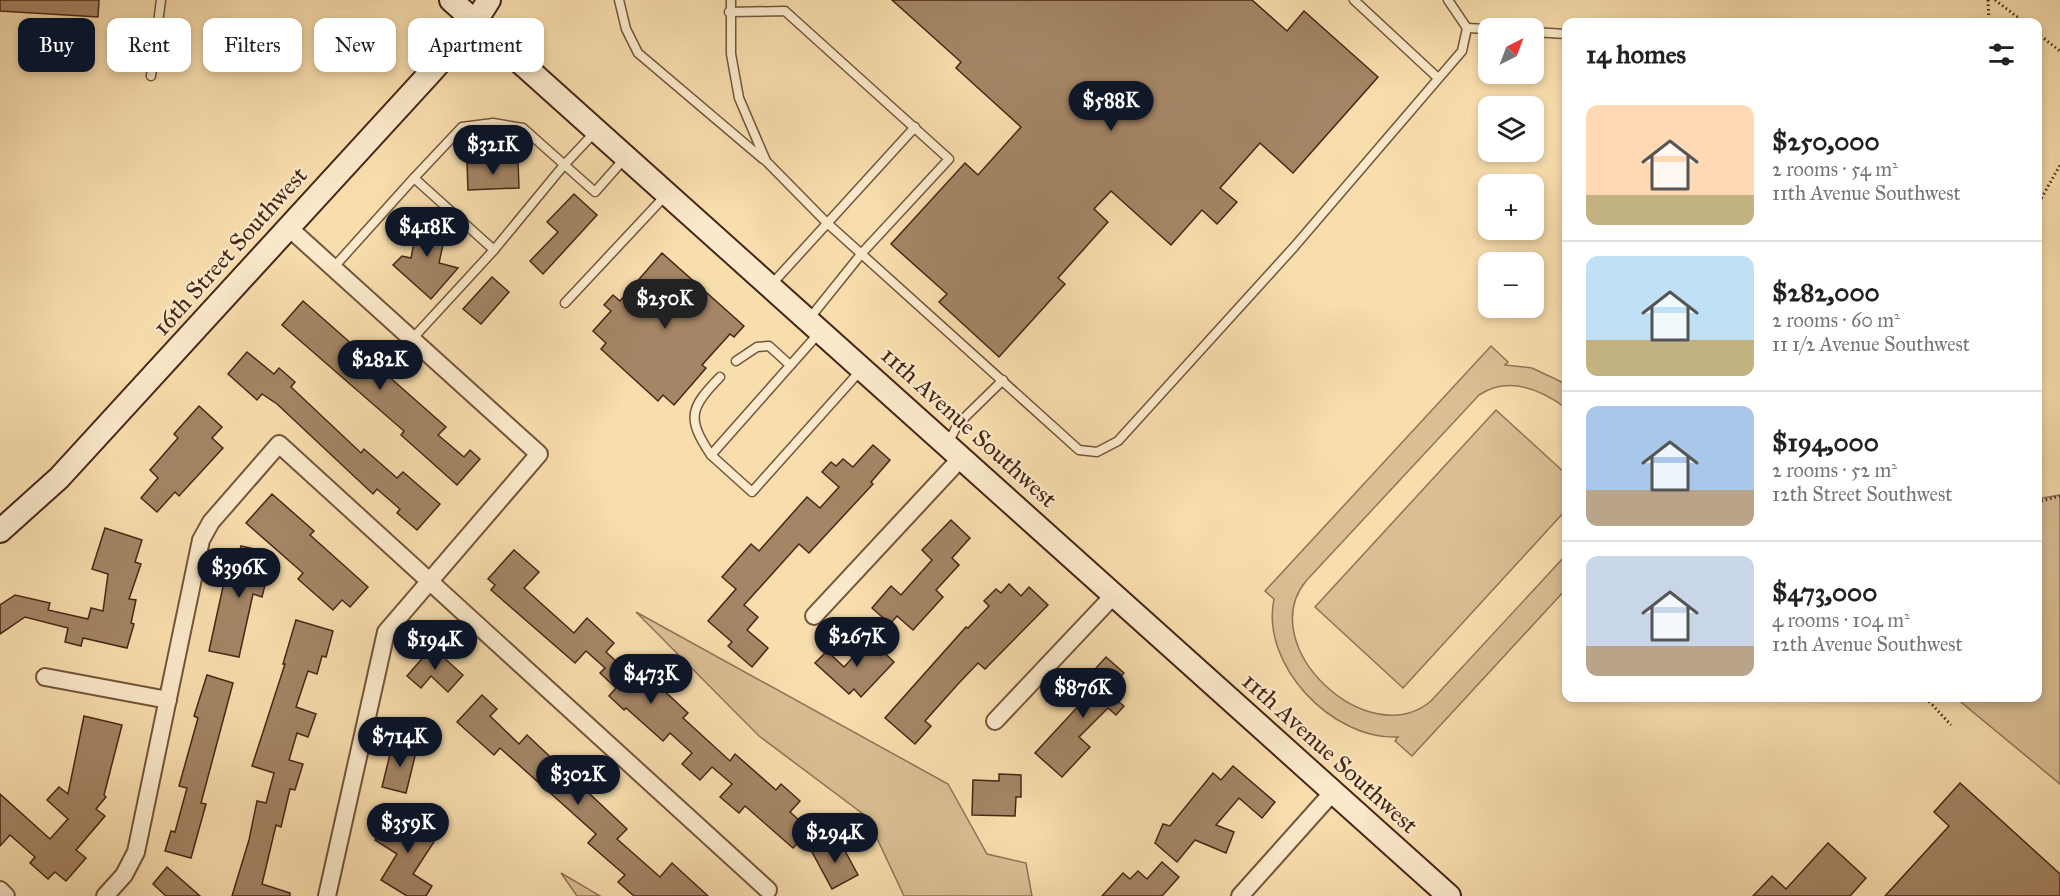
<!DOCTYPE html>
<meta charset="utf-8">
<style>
:root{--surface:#fff;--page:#f2f2f2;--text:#222;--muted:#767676;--line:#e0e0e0;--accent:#111827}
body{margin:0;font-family:"IM FELL Great Primer",serif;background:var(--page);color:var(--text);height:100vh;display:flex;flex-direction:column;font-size:22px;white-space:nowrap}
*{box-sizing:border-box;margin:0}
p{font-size:20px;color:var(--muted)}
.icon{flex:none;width:33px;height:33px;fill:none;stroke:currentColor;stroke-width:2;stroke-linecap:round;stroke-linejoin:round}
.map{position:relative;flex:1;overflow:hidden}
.sheet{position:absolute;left:1562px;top:18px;width:480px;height:684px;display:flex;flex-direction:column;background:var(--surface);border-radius:12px;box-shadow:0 3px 9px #0003}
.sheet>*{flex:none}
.guide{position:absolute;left:18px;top:18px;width:570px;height:54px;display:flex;gap:12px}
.needle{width:39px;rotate:42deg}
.buttons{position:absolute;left:1478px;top:18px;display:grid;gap:12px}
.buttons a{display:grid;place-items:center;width:66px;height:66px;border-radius:12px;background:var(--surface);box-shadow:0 3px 9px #0003;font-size:30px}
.price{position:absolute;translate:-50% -51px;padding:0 14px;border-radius:21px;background:var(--accent);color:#fff;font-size:20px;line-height:39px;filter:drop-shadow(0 2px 3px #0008)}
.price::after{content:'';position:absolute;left:50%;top:36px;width:18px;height:14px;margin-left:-9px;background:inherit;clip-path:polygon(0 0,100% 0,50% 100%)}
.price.selected{background:#222;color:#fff}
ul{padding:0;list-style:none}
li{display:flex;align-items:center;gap:18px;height:150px;padding:0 24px}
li+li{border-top:2px solid var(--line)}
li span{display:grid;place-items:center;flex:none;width:168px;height:120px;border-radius:12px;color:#555}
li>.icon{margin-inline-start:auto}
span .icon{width:72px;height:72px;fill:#fffc;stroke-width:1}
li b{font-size:26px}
h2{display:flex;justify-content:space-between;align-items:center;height:72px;padding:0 24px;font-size:26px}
.pill{padding:0 21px;border-radius:12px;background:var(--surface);box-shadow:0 3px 9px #0003;font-size:21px;line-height:54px}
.pill.selected{background:var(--accent);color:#fff}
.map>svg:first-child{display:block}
.green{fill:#dabe94;stroke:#917256;stroke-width:1.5}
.building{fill:#a48565;stroke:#482617;stroke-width:1.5}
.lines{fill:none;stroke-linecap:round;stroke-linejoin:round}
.lane-casing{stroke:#74543c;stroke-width:11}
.street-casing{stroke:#74543c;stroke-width:20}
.secondary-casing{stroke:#482617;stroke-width:26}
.path{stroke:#482617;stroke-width:3;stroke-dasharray:1.5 3;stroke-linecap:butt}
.lane{stroke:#fae9ca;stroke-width:8}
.street{stroke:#fae9ca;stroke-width:16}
.secondary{stroke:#fae9ca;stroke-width:22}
.labels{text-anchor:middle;stroke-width:4.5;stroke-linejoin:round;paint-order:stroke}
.street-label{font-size:24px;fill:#482617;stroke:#fae9ca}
</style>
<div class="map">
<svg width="2060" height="896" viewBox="0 0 2060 896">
<rect width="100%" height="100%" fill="#f8ddad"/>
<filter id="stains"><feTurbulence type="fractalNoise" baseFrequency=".00333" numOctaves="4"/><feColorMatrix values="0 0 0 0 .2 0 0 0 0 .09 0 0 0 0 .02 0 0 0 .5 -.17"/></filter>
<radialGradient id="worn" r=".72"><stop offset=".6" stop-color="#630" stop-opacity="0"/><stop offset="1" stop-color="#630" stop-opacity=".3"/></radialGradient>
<g class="green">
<path d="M1491 346 1508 362 1505 365 1532 368 1566 384V408C1540 389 1508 376 1479 395L1306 581C1253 646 1368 754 1431 701L1566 555V589L1412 756 1395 741 1398 737C1332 740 1260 665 1274 599L1265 591Z"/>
<path d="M1496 410 1566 474V510L1403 688 1315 607Z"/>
<path d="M2060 495V784L1956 698H2037V499Z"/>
<path d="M636 612 948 784 987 854 1026 863 1032 896H904L867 817 759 736Z"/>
<path d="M561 873 600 896H577Z"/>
</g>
<g class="building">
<path d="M0 0H99L98 17 0 11Z"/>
<path d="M892 0H1252L1287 31 1304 11 1378 77 1293 173 1260 143 1220 188 1237 202 1217 224 1202 210 1171 245 1111 191 1094 209 1108 222 1058 278 1065 284 999 357 939 302 947 294 891 244 965 163 978 175 1021 127 956 68 961 62Z"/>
<path d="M518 161 519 188 468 190 467 163Z"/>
<path d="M574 194 597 215 543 274 530 261 558 232 547 222Z"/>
<path d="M419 216 448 222 439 263 458 268 431 299 393 265 402 256 411 258Z"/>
<path d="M662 253 744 326 734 337 730 334 702 365 706 368 674 405 663 395 658 401 601 349 606 343 593 331 611 311 604 305 613 295 620 301Z"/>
<path d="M492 277 509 292 481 324 463 309Z"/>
<path d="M303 301 446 427 438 435 464 457 470 450 480 459 457 485 401 435 404 431 282 325Z"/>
<path d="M247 352 274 374 279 368 295 382 291 387 361 453 364 449 397 478 403 472 440 504 417 530 397 513 400 509 377 489 373 494 277 404 262 394 257 400 228 374Z"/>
<path d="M199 406 222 427 212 438 223 448 179 496 175 492 157 512 141 498 158 478 150 470 178 438 174 434Z"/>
<path d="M873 445 890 460 871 482 873 484 809 553 799 544 744 605 758 617 747 630 768 648 752 667 728 646 732 642 708 621 736 589 722 577 751 544 759 551 807 497 820 508 839 487 822 472 831 462 836 466 843 459 853 467Z"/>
<path d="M272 494 314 531 310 535 368 587 350 607 342 600 333 610 298 579 303 573 246 523Z"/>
<path d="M951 520 970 538 952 558 959 565 936 590 943 597 913 630 897 616 890 624 872 608 891 586 901 595 932 560 922 550Z"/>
<path d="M105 528 142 540 135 562 141 564 129 599 136 600 131 623 134 624 127 648 83 638 81 646 65 642 68 628 25 617 0 634V605L15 595 50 603 48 610 88 619 91 608 103 611 108 574 92 569Z"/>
<path d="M241 546 273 553 262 597 253 594 239 657 209 651 229 559 237 561Z"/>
<path d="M514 550 539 572 524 588 574 633 587 618 614 643 606 652 651 693 658 685 688 713 683 718 730 761 735 754 776 790 781 784 800 801 790 812 810 830 793 848 745 806 739 813 720 797 732 784 712 767 700 780 682 764 692 753 670 733 663 741 626 708 624 710 609 696 616 688 600 673 605 668 586 651 575 663 491 590 495 585 488 579Z"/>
<path d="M1009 584 1021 596 1029 587 1048 605 985 669 978 663 958 684 925 721 931 726 915 744 885 718 966 627 968 628 989 606 984 601 996 589 1001 593Z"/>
<path d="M296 620 333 631 326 657 322 656 317 674 308 671 296 707 316 714 308 737 297 733 289 760 303 764 295 790 290 789 281 827 276 825 262 884 290 893V896H232L249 840 257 801 266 803 274 773 252 766 285 664H283Z"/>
<path d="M870 639 894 662 861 697 854 689 849 694 815 663 827 651 844 667Z"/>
<path d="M432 647 463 675 448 692 431 676 421 688 407 676Z"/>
<path d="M1106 657 1124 673 1116 681 1125 690 1116 700 1124 706 1116 715 1108 708 1079 737 1090 747 1062 777 1035 753 1084 700 1081 698 1094 684 1087 678Z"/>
<path d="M207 675 233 683 201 803 206 804 191 858 165 851 171 831 175 832 187 788 179 786 198 718 194 716Z"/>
<path d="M482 695 497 709 490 716 519 744 527 735 627 829 617 839 660 877 672 863 708 896H634L618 882 625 875 588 843 596 834 500 748 494 755 457 722Z"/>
<path d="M84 716 122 725 104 795 106 797 96 809 105 816 76 850 86 858 66 881 55 872 48 879 30 863 35 857 10 835 0 846V794L50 839 68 819 47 800 59 787 68 794Z"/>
<path d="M393 742 417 748 406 793 382 787Z"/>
<path d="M1233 766 1275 802 1262 818 1239 798 1216 825 1234 832 1226 853 1195 840 1177 862 1155 843 1163 824 1170 826 1213 773 1221 780Z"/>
<path d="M999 774 1021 775V797H1016L1015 816 972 815 973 780 999 781Z"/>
<path d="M1960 783 2060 874V896H1885L1949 826 1934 812Z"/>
<path d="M412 812 441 831 413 874 432 886 426 896H407L381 880 397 854 375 840 389 820 401 828Z"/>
<path d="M838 838 858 875 832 889 812 852Z"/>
<path d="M1828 843 1866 878 1850 896H1753L1772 876 1786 889Z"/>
<path d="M1162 862 1179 877 1162 896H1102L1123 873 1130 879 1138 871 1147 879Z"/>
<path d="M167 867 200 896H166L153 884Z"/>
</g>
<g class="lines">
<defs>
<g id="lane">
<path d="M619 0 626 29 638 53 763 159"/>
<path d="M731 0V54L739 98 766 161 826 222 1079 450 1097 452 1118 441 1294 247 1462 51 1467 28 1448 0"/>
<path d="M1354 0 1438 78"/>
<path d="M729 12 785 11 949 159 862 253 809 319"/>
<path d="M1467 28 1488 29"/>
<path d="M1533 32 1566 34"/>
<path d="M151 76 161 0"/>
<path d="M414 178 462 127 493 123 523 128 595 192 625 158"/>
<path d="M334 267 414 178 494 250"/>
<path d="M771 285 915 127"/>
<path d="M565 303 666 195"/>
<path d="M819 333 711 455 752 492 861 370"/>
<path d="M413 338 494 250 564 165 596 131"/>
<path d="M736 361 757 347 769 346 790 365"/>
<path d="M948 443 958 424 1003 380"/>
<path d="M711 455C686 418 690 408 720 377"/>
</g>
<g id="street">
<path d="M288 227 539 454 386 632 327 896"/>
<path d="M814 616 962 457"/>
<path d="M45 677 168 700"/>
<path d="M995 721 1114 595"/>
<path d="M0 890 6 896"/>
<path d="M105 896 124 875 136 852 201 540 211 522 279 444 768 890"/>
<path d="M1240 896 1333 792"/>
</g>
<g id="secondary">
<path d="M451 0 1449 896"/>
<path d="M0 531 59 478 432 71 475 22 489 0"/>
</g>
</defs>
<use href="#lane" class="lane-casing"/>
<use href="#street" class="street-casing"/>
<use href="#secondary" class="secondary-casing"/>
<g class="path">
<path d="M1988 0 1989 22"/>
<path d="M1995 0 2024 22"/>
<path d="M2037 33 2060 51"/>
<path d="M2037 206 2060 165"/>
<path d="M2037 502 2060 496"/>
<path d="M1926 698 1951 725"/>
</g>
<use href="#lane" class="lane"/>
<use href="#street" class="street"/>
<use href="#secondary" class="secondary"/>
</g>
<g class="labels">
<g class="street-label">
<text transform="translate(230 251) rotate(-48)" y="8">16th Street Southwest</text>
<text transform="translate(969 427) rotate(42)" y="8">11th Avenue Southwest</text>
<text transform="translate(1330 753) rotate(42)" y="8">11th Avenue Southwest</text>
</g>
</g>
<rect width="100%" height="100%" filter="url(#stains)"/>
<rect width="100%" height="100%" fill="url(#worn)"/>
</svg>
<div class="buttons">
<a><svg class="needle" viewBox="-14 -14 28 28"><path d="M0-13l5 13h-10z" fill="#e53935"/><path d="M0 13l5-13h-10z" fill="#767676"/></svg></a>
<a><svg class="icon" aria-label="layers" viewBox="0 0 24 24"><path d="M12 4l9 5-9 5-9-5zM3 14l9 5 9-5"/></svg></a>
<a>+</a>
<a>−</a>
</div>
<b class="price" style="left:1111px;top:132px">$588K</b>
<b class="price" style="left:493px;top:176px">$321K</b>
<b class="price" style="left:427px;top:258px">$418K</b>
<b class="price selected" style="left:665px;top:330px">$250K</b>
<b class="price" style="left:380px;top:391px">$282K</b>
<b class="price" style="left:239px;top:599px">$396K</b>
<b class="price" style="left:857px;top:668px">$267K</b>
<b class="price" style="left:435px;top:671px">$194K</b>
<b class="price" style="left:651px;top:705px">$473K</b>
<b class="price" style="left:1083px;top:719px">$876K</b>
<b class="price" style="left:400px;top:768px">$714K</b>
<b class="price" style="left:578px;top:806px">$302K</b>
<b class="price" style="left:408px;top:854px">$359K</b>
<b class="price" style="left:835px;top:864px">$294K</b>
<div class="guide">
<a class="pill selected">Buy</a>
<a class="pill">Rent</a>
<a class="pill">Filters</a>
<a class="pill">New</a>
<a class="pill">Apartment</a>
</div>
<section class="sheet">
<h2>14 homes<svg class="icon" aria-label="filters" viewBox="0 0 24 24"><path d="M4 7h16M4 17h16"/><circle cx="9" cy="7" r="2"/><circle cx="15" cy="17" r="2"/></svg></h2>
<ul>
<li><span style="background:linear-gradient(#ffd9b3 75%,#c2b280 0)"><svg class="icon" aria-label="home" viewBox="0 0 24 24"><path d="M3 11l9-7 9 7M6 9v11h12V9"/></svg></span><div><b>$250,000</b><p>2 rooms · 54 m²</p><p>11th Avenue Southwest</p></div></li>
<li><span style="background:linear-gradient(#bfe0f5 70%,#c2b280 0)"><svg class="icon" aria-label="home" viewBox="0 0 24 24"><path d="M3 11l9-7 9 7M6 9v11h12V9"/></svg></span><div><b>$282,000</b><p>2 rooms · 60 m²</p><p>11 1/2 Avenue Southwest</p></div></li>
<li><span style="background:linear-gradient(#a9c7e8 70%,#b9a48a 0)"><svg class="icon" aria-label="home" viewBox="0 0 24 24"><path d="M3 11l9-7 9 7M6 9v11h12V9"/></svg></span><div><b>$194,000</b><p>2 rooms · 52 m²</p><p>12th Street Southwest</p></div></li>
<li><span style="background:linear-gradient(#c9d6e8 75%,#b9a48a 0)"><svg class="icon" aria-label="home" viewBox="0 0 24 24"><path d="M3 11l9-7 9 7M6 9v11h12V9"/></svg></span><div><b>$473,000</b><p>4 rooms · 104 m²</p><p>12th Avenue Southwest</p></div></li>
</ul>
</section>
</div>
